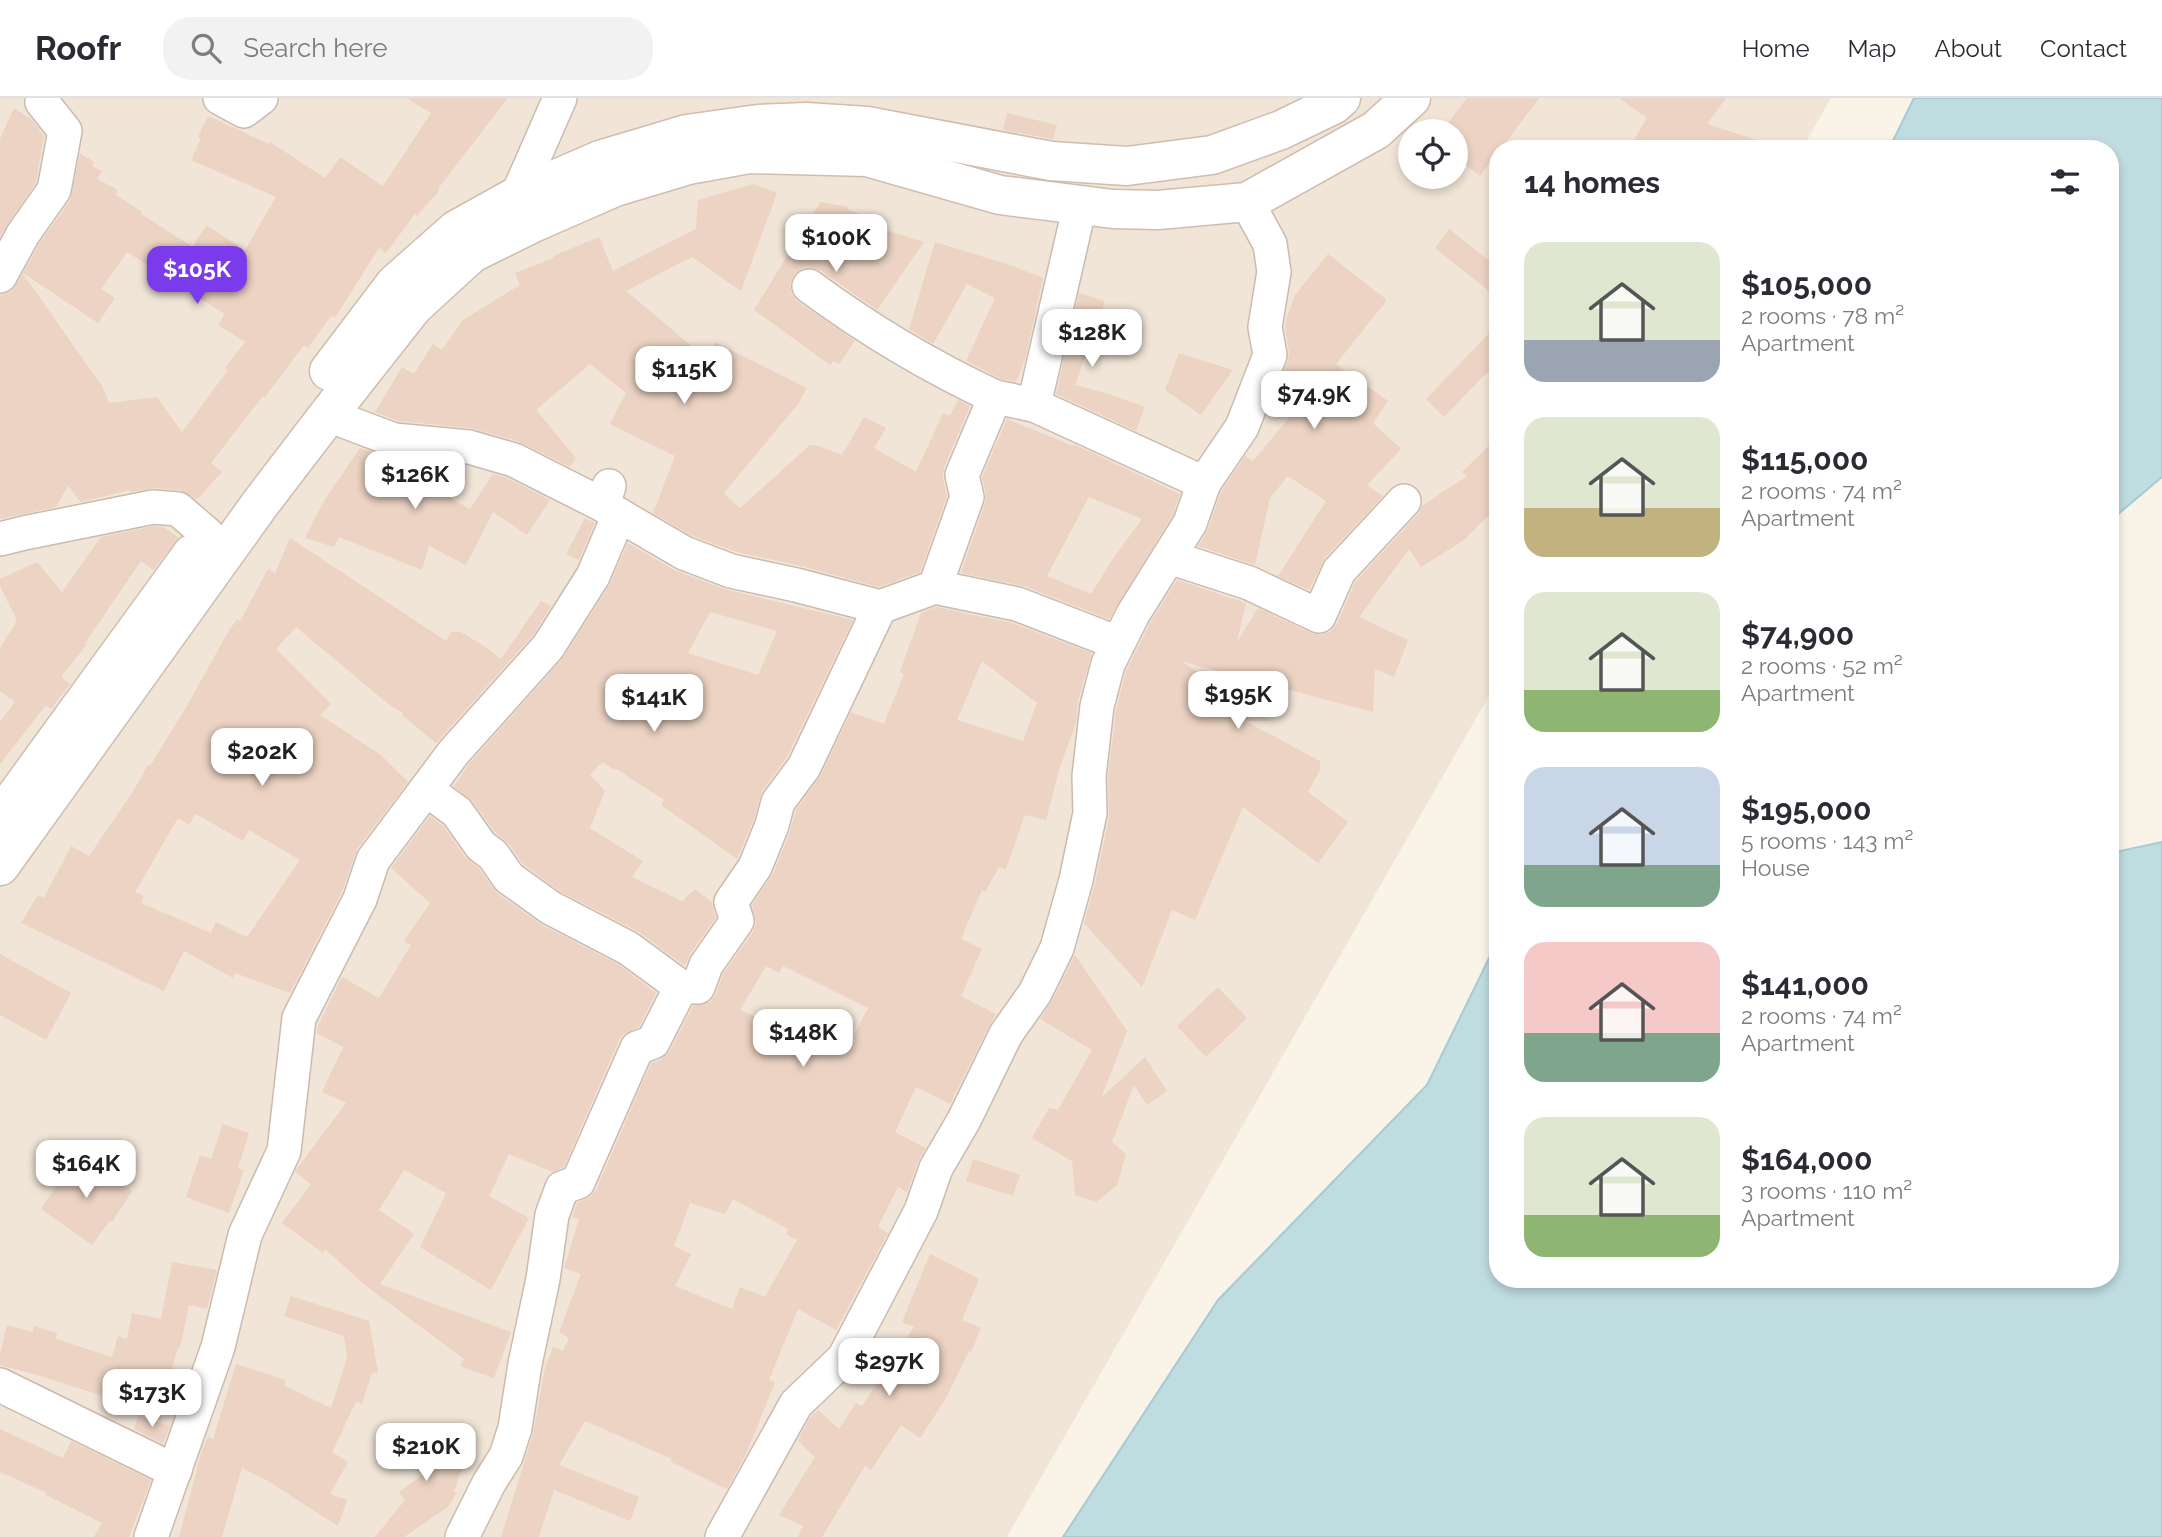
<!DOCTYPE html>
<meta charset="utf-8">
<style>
:root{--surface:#fff;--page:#f2f2f3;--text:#2b2b33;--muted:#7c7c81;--line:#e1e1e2;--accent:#7c3aed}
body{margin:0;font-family:Raleway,sans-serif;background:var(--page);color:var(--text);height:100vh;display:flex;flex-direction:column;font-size:26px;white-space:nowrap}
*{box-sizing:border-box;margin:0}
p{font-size:23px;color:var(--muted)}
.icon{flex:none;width:38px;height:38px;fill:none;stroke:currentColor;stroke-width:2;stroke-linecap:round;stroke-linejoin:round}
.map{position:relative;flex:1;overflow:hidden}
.panel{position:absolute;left:1489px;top:42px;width:630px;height:1148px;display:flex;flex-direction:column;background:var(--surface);border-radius:28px;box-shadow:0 4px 10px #0003}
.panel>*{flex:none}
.tools{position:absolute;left:1398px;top:21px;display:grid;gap:14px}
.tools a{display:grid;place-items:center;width:70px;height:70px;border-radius:50%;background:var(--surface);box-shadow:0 4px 10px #0003;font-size:35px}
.price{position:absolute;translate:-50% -60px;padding:0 16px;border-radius:14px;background:#fff;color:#222;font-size:23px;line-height:46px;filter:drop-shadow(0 2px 4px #0008)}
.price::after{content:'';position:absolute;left:50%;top:42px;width:21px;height:16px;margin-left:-10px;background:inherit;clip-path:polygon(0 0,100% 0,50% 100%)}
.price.current{background:var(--accent);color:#fff}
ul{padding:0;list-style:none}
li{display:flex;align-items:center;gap:21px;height:175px;padding:0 35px}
li span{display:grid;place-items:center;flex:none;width:196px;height:140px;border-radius:21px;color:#555}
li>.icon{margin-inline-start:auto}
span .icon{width:84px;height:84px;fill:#fffc;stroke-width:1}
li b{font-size:30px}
h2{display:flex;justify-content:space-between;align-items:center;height:84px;padding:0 35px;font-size:30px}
header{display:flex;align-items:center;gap:42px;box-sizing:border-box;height:98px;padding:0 35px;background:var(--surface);border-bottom:2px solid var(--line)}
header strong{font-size:33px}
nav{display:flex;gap:38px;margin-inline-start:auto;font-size:24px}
.search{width:490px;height:63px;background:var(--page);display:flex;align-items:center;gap:18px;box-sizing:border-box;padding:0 24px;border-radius:28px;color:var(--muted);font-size:26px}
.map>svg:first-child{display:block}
.residential{fill:#f1e5d7;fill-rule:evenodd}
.water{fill:#bfdce1;stroke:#a6cbd2;stroke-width:2}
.building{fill:#ecd3c3;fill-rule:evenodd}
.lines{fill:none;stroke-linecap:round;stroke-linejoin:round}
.minor-casing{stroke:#cbbbaf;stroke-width:36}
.secondary-casing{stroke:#cfbdb0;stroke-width:41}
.minor{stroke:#fff;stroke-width:33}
.secondary{stroke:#fff;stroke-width:38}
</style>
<header>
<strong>Roofr</strong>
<div class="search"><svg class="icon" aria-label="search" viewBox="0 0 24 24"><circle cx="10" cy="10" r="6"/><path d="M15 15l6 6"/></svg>Search here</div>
<nav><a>Home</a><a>Map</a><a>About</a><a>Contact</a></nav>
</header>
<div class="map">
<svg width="2162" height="1439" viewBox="0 0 2162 1439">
<rect width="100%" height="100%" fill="#faf3e8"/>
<path class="residential" d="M0 0H1831L1802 51H1498V582L1007 1439H0ZM1410 33H1456V79H1410Z"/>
<g class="water">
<path d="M1914 0H2162V379L2111 422 2110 51H1889Z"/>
<path d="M2162 744V1439H1063L1218 1202 1427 987 1498 842V1181H2110L2111 755Z"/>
</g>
<g class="building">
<path d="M406 0H508L437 92 439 93 417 118 415 116 386 155 379 150 335 220 331 218 308 250 304 247 265 299 263 298 211 365 222 374 199 400 196 401 180 392 154 390 131 394 130 392 81 404 68 388 56 409 0 421V197L11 194 23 176 102 288 109 305 157 299 182 334 228 272 225 270 245 244 218 227 225 216 127 154 101 191 115 200 98 225 23 175 39 146 70 103 80 55 94 64 92 68 102 73 97 81 118 92 116 97 142 114 141 116 193 149 206 127 245 152 276 99 191 62 201 40 198 39 208 18 269 46 270 44 325 80 340 59 383 88 431 15Z"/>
<path d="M1467 0H1539L1501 51H1498V54L1480 78 1456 60V33H1442Z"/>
<path d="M1619 0H1726L1707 26 1769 46 1768 51H1629L1647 20Z"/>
<path d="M14 10 32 22 44 38 36 84 0 138V41Z"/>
<path d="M1007 15 1057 27 1053 41 1003 32Z"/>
<path d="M753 86 777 95 741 193 692 159 626 193 707 261 715 244 807 290 798 306 724 395 740 410 810 347H816L842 357 864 319 886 330 874 350 916 374 943 315 950 318 958 302 970 308 944 369 943 381 947 398 920 474 879 489 801 468 737 454 692 438 653 415 675 358 610 326 626 295 590 266 536 312 576 360 570 369 515 342 471 330 398 323 375 314 402 269 414 276 433 246 442 252 463 222 520 187 515 175 554 160 553 158 599 139 613 173 696 131 698 102Z"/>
<path d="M820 104 848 109V111L878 124 876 129 924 144 877 212 820 172 810 169 802 170 794 176 790 187 792 196 797 203 855 243 839 266 834 263 830 267 754 212Z"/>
<path d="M1449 131 1498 170V200L1435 150Z"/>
<path d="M935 144 1010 167 1043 180 1025 262 1016 284 1001 281 966 263 995 200 967 186 933 246 909 231Z"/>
<path d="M1328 156 1387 202 1336 266 1388 303 1373 325 1401 351 1367 387 1383 398 1325 460 1309 492 1278 478 1326 403 1288 378 1270 400 1255 467 1198 448 1208 432 1221 394 1245 358 1253 363 1298 309 1277 293 1288 263 1289 254 1285 229 1286 221 1295 197Z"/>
<path d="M1079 195 1105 203 1075 287 1106 295 1145 309 1136 333 1056 296Z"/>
<path d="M1498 226V263L1444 319 1426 301Z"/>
<path d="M1179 255 1233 272 1201 317 1165 292Z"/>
<path d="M1007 321 1074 348 1073 346 1180 396 1173 417 1109 521 1024 488 961 475 985 405 986 395 982 379ZM1089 399 1142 421 1112 462 1091 496 1047 478Z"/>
<path d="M1498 339V408L1464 442 1421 469 1409 451 1359 519 1408 542 1394 579 1375 571 1373 614 1181 563 1271 623H1245L1320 663V672L1308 694 1348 724 1318 765 1243 709 1195 822 1172 812 1142 889 1084 825 1095 786 1109 719 1108 679 1116 612 1126 573 1150 525 1177 482 1246 505 1237 544 1258 510 1311 535 1320 537 1330 534 1337 526 1355 484 1418 416 1423 407 1467 378 1462 374Z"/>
<path d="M360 350 392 361 434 365 422 384 470 411 493 376 507 380 550 402 527 437 493 414 466 467 429 448 422 472 339 439 334 449 305 440 325 401Z"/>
<path d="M585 420 595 425 579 462 566 456Z"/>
<path d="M154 428 163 429 179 440 153 472 141 463 85 545 87 546 61 579 70 586 51 611 46 607 0 666V624L15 604 0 593V550L17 523 0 488V481L37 464 62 494 101 439Z"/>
<path d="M290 440 446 543 451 534H461L485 549 501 561 541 503 551 508 533 537 436 645 402 617 403 615 387 605 296 529 276 551 331 606 320 617 381 657 408 684 357 751 342 794 290 895 235 875 233 880 184 853 164 893 21 825 38 797 44 800 71 748 89 758 134 692 148 667 150 668 188 606 228 534 237 521 240 523 268 471 275 475ZM196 716 243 743 249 732 300 762 247 839 216 824 211 835 141 805 144 798 135 794 178 720 189 727Z"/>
<path d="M628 445 674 472 724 491 853 522 787 659 762 693 754 721 737 761 661 707 664 702 615 670 614 672 602 664 590 677 605 693 590 730 643 763 632 779 682 803 695 791 712 804 716 820 690 856 685 868 639 834 561 794 523 766 509 746 495 734 472 703 454 688 469 666 564 559 609 488ZM710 514 777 533 758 577 688 555Z"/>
<path d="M936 509 1012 525 1092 555 1078 603 1076 625 1059 672 1046 722 1025 717 1006 771 999 769 985 794 982 792 961 841 982 851 961 898 996 916 989 928 950 1006 916 989 895 1034 926 1050 918 1063 907 1094 898 1089 878 1129 888 1135 836 1232 798 1211 769 1282 775 1284 747 1354 727 1391 671 1364 672 1361 585 1323 559 1367 639 1399 630 1423 554 1392 539 1439H501L533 1336 545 1270 553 1249 563 1253 569 1240 559 1234 581 1176 564 1170 579 1121 572 1119 577 1105 591 1098 596 1092 651 965 661 962 670 953 693 908 710 904 716 896 723 876 753 834 756 825 752 807 773 776 790 734 796 712 821 677 851 614 884 626 904 576 900 574 921 515ZM982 563 1037 605 1023 643 957 622ZM766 868 779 875 783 868 868 910 848 949 804 934 799 949 756 922 757 920 740 912ZM733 1101 788 1131 786 1136 797 1142 765 1199 740 1189 732 1211 675 1188 691 1156 674 1148 690 1105 725 1116Z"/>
<path d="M430 718 443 728 465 759 479 771 498 796 542 827 618 866 656 895 639 929 624 936 619 942 564 1069 553 1074 509 1056 489 1098 529 1120 491 1192 420 1149 446 1095 404 1072 379 1112 414 1136 380 1186 511 1234 494 1280 460 1268 464 1261 366 1188 325 1151 323 1155 282 1125 311 1086 295 1074 296 1072 346 1005 322 994 343 949 317 935 318 927 342 879 379 900 411 847 404 843 430 805 391 770Z"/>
<path d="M0 856 71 895 46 942 0 917Z"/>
<path d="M1075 857 1127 933 1101 1000 1145 959 1167 993 1147 1007 1134 987 1112 1044 1126 1056 1117 1087 1096 1104 1075 1097 1072 1063 1032 1040 1049 1010 1058 1012 1092 952 1040 921 1052 903Z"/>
<path d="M1218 889 1247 920 1206 959 1177 928Z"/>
<path d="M223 1026 249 1035 238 1070 244 1072 229 1115 186 1099 200 1057 211 1061Z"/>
<path d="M78 1056 132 1093 112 1124 110 1122 92 1147 41 1111Z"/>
<path d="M973 1061 1020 1077 1013 1098 966 1083Z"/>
<path d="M930 1156 979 1181 962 1222 981 1230 971 1254 969 1253 945 1302 920 1340 901 1327 871 1372 865 1368 822 1439H798L803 1428 779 1417 815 1359 798 1343 809 1321 818 1312 839 1331 856 1305 862 1308 914 1229 902 1224Z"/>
<path d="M172 1164 217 1172 207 1211 189 1207 180 1250 178 1249 158 1319 135 1312 136 1309 44 1279 0 1267V1256L7 1227 33 1234 34 1228 57 1235 56 1241 112 1259 118 1238 127 1241 132 1215 161 1221Z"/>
<path d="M291 1198 369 1223 378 1274 372 1275 362 1306 356 1304 332 1354 348 1364 330 1396 347 1402 338 1428 268 1383 242 1370 222 1439H179L201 1355 208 1339 213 1341 236 1266 286 1282 284 1287 331 1310 347 1260 344 1238 284 1218Z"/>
<path d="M138 1318 170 1328 163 1346 134 1331Z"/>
<path d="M407 1325 456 1353 473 1341 454 1393 457 1394 449 1408 404 1439H375L405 1402 399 1394 433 1369 396 1346Z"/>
<path d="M0 1331 63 1360 71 1343 151 1382 129 1439H94L102 1425 46 1397 47 1395 0 1374Z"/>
</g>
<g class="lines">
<defs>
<g id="minor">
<path d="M220 0 244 13 261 0"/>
<path d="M517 98 560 0"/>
<path d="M1080 107 1034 307 1204 385"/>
<path d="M0 178 23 136 54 92 65 33 42 4 43 0"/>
<path d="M809 188C867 231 929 268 995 299"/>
<path d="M328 317 394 342 469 349 514 362 603 407"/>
<path d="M619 417 684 455 731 473 796 487 880 509 935 489 967 399 962 377 995 299 1034 307"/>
<path d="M0 441 24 435 153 409 178 411 207 436"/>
<path d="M1169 459 1249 485 1319 518 1339 473 1404 403"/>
<path d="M935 489 1017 506 1118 545"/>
<path d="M427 692 457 714 481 748 493 757 509 780 551 810 628 850 681 889 653 944 637 950 578 1084 562 1090 552 1117 543 1181 525 1266 515 1330 506 1358 489 1385 462 1439"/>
<path d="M681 889H698L706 867 737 823 731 804 755 769 772 727 778 704 804 669 880 509"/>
<path d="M0 1287 175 1373"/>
<path d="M151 1439 218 1249 245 1137 284 1053 299 920 360 801 373 762 454 654 548 549 593 478 619 417 603 407 609 388"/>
<path d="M722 1439 796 1306 844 1260 921 1113 936 1070 964 1022 1006 936 1035 895 1057 850 1076 782 1090 715 1089 678 1097 608 1108 566 1133 516 1190 425 1204 385 1242 329 1270 257 1265 229 1274 174 1270 146 1247 104"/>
</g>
<g id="secondary">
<path d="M329 273 395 186 456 132 517 98 600 62 687 36 758 26 806 24 867 28 1051 63 1127 68 1212 57 1281 32 1333 7 1341 0"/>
<path d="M0 720 192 456"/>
<path d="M0 768 260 406 328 317 413 209 472 155 535 124 615 89 688 67 749 56 867 59 1000 97 1113 111 1158 112 1247 104 1376 32 1411 0"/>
</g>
</defs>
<use href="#minor" class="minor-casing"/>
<use href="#secondary" class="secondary-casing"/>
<use href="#minor" class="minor"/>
<use href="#secondary" class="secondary"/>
</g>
</svg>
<div class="tools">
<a><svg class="icon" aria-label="locate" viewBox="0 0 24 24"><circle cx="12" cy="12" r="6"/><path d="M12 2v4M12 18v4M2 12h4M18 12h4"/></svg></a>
</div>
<b class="price" style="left:836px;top:176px">$100K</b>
<b class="price current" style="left:197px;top:208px">$105K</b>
<b class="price" style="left:1092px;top:271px">$128K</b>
<b class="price" style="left:684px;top:308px">$115K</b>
<b class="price" style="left:1314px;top:333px">$74.9K</b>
<b class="price" style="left:415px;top:413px">$126K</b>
<b class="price" style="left:1238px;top:633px">$195K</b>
<b class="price" style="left:654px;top:636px">$141K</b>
<b class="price" style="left:262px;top:690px">$202K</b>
<b class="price" style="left:803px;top:971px">$148K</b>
<b class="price" style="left:86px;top:1102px">$164K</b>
<b class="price" style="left:889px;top:1300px">$297K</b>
<b class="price" style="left:152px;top:1331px">$173K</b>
<b class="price" style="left:426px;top:1385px">$210K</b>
<section class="panel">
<h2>14 homes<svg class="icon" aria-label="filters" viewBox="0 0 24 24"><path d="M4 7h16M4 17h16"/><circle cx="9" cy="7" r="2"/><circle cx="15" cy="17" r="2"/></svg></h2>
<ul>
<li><span style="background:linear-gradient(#dfe7d0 70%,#9aa5b1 0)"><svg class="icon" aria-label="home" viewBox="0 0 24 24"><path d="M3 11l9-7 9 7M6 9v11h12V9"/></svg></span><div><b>$105,000</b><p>2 rooms · 78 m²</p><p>Apartment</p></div></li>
<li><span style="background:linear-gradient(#dfe7d0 65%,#c2b280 0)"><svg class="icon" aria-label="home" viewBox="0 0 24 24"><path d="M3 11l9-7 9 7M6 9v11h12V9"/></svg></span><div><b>$115,000</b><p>2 rooms · 74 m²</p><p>Apartment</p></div></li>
<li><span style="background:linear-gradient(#dfe7d0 70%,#8fb573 0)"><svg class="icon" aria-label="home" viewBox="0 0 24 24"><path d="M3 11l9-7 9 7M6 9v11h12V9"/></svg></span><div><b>$74,900</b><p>2 rooms · 52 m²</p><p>Apartment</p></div></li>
<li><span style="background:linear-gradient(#c9d6e8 70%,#7fa58c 0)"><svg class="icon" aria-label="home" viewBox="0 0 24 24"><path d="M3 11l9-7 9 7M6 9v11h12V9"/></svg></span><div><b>$195,000</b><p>5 rooms · 143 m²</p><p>House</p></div></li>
<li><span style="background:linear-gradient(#f6c9c9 65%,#7fa58c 0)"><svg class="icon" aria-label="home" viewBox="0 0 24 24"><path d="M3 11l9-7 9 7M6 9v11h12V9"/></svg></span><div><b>$141,000</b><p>2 rooms · 74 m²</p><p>Apartment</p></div></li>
<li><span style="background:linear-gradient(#dfe7d0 70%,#8fb573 0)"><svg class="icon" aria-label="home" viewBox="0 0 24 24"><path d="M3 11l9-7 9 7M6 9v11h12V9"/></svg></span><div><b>$164,000</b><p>3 rooms · 110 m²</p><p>Apartment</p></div></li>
</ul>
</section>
</div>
